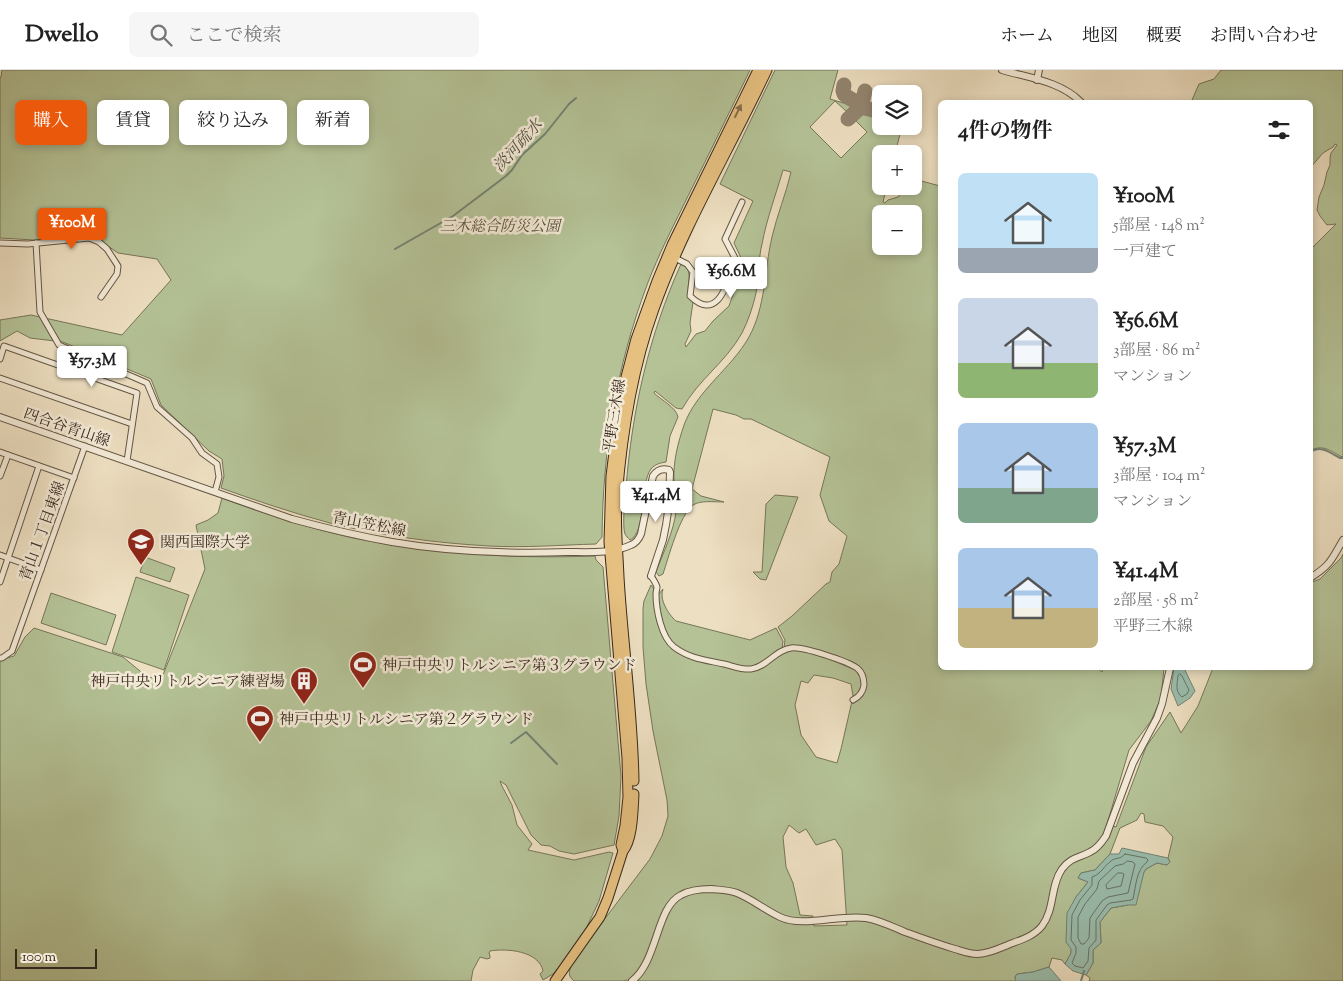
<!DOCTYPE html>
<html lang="ja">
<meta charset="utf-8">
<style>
:root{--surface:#fff;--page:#f6f6f6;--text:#222;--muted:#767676;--line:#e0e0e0;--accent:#ea580c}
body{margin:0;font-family:"Sorts Mill Goudy","Noto Serif JP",serif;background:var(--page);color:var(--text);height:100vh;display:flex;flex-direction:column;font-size:19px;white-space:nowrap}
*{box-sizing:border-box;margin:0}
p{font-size:16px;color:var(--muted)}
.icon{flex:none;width:28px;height:28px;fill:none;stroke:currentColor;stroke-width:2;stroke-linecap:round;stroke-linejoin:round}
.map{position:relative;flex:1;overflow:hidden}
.panel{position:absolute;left:938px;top:30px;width:375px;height:570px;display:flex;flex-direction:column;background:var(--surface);border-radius:8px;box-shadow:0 2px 8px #0003}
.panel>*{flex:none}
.top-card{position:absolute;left:15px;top:30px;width:475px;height:45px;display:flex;gap:10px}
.buttons{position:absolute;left:872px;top:15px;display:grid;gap:10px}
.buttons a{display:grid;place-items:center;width:50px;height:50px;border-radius:8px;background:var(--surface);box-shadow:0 2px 8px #0003;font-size:25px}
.scale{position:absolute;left:15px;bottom:12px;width:82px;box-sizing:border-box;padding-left:5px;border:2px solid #37291c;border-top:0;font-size:14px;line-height:18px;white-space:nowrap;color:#37291c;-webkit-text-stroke:4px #f3ead7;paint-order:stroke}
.price{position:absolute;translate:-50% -42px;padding:0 11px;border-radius:5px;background:#fff;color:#222;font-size:16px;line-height:32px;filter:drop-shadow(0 1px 2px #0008)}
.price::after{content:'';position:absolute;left:50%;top:30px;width:15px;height:11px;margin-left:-8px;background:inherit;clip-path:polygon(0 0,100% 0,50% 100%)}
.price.active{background:var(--accent);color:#fff}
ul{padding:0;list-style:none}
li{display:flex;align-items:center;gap:15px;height:125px;padding:0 20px}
li span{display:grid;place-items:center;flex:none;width:140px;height:100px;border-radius:8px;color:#555}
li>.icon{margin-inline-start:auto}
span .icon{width:60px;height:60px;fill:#fffc;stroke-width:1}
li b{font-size:21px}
h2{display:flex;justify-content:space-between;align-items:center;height:60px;padding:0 20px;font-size:21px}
.tag{padding:0 18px;border-radius:8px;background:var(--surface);box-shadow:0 2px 8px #0003;font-size:18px;line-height:45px}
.tag.active{background:var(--accent);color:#fff}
header{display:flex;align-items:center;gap:30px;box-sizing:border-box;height:70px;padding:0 25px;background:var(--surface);border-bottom:1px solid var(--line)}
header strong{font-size:24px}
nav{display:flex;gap:28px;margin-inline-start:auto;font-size:18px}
.search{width:350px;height:45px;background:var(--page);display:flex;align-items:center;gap:12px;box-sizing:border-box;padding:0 18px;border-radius:8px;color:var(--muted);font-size:19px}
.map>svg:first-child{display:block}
.green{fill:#b4c296;stroke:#767659;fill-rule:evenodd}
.water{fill:#9abdad;stroke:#728273}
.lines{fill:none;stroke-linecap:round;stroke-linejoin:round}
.shore{stroke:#687364;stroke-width:1}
.stream{stroke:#728273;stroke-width:2}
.taxiway{stroke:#92846e;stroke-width:15}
.minor-casing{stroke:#645645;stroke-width:7}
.tertiary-casing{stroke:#645645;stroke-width:8}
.primary-casing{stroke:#37291c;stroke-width:11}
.minor{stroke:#f3ead7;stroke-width:5}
.tertiary{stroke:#f3ead7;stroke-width:6}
.primary{stroke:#e6c080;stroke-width:9}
.oneway{fill:#866d49}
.labels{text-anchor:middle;stroke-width:5;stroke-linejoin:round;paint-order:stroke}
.park-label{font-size:15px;font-style:italic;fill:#564f3a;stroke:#f3ead7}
.street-label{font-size:15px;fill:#37291c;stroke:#f3ead7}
.poi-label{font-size:15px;fill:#37291c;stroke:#f3ead7;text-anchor:start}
.water-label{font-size:16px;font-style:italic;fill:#504e40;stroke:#f3ead7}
</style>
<header>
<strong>Dwello</strong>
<div class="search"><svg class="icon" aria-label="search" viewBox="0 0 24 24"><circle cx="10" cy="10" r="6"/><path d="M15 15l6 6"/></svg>ここで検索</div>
<nav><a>ホーム</a><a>地図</a><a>概要</a><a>お問い合わせ</a></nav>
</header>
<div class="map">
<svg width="1343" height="911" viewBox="0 0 1343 911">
<rect width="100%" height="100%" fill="#eddfc1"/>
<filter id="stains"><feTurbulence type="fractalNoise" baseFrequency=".004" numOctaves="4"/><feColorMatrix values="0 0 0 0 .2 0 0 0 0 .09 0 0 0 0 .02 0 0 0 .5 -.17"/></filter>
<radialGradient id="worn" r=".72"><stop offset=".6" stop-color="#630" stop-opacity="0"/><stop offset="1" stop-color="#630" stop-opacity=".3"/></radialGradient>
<g class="green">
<path d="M2 0H750C730 41 710 82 690 122 675 153 659 183 647 215 616 298 603 379 602 467L596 474C560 475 524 478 489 476 436 473 382 466 330 453 293 443 257 431 221 418L224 406 222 389 209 381 161 335 151 309 63 272 30 268 17 261 0 271V250L31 245 122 265 171 210 157 189 118 183 92 165 34 170 0 168V8L1 7Z"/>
<path d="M775 0H838L830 29 850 35 851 37 846 41 835 31 810 57 841 88 867 62 856 51 862 44 881 49V56L878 55 877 59 889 62 890 58 883 56H902L895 84H881V116H887L883 132 885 133 888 130 898 127 906 116H914V109L940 116V598H1097L1102 602 1103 598H1164L1161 628 1151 651 1129 680 1107 754 1116 757 1146 677 1170 642 1181 663 1198 636 1213 598H1310V513L1320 509 1341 488 1343 484V911H1089L1090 908 1086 905 1093 893V880L1101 873 1100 852 1111 838 1128 835 1144 802 1146 799 1157 793 1167 795 1170 792 1168 788 1173 767 1163 756 1145 752 1144 744 1141 743 1137 750 1120 758 1110 784 1095 800 1081 803 1078 808 1088 812 1076 827 1071 884 1065 894 1062 890 1052 888 1049 897 1033 902 1017 904 1015 907 1016 911H629L627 910 623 911H574C566 904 570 900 573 891L650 789 662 766 668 746 667 730 653 661 646 614 643 577V538L644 531 651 515 654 519 663 567 683 585 702 592 723 596 759 599 766 595 782 583 792 579 809 582 834 591 857 601 861 607 862 616 859 623 853 626 851 614 833 608 814 605 808 613 801 611 795 635 801 665 816 687 837 693 841 679 852 631 864 621 861 599 813 579 784 578 785 570 778 557 792 546 826 514 830 512 832 502 839 494 847 466 829 451 820 425 830 387 751 349H744L736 345 713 339 692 419 701 426 724 432C714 432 701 430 693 435 680 444 668 489 663 504L659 506 656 502C663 483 674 461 676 441 677 431 674 420 674 411 673 391 678 373 684 355 697 320 731 299 749 267 766 236 764 201 772 167 777 145 786 124 791 102L783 100C776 124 767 148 762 174 758 190 759 207 756 223 753 237 748 251 742 263 726 292 698 310 682 339L676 338 655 321 654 323C661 330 676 337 678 347L670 366 666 392C660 393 655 394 651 399 640 412 647 462 630 470 628 468 626 466 625 464 622 456 625 427 626 418 632 340 649 265 681 194 698 202 681 219 693 232L690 253 691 261 685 274 686 277 696 264 705 261 713 251 729 236 744 194 734 173 753 131 720 114ZM881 144H914V176H881ZM789 755 799 763 806 759 816 775 835 769 842 780 847 855 814 856 813 846 800 845 793 813 786 797 783 767Z"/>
<path d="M1221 0H1343V387L1340 386C1330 380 1321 374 1310 381V180L1336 154 1327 155 1320 146 1317 140 1319 127 1324 115 1327 102 1330 95V88L1331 83 1337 75 1335 74 1333 77 1323 83 1310 98V32H1195L1192 30 1199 14 1214 9Z"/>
<path d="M775 425 798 427 766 510 760 509 753 502H762L766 434Z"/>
<path d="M222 428C265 444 309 458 353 468 433 484 514 489 595 486L596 490 603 497 621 706 619 746 614 775 574 784 559 781 550 776 541 775 531 765 506 715 500 711 502 716 512 735 517 755 532 774 528 780 574 790 609 782 613 783 599 831 584 863 561 895 553 904 543 910 540 904 543 901C539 881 507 878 490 881L489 883 490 886V888L487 889 480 887 473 900 471 911H0V590L14 586 25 567 34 558 123 587 146 606 161 610 205 499 196 455 208 450 218 443Z"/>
<path d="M145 487 175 498 170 512 140 502Z"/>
<path d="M136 507 189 525 164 600 112 582Z"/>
<path d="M663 519C659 529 668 544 676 551L750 570 776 558 783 571 782 579C772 586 762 595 749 597 740 597 731 594 722 592 703 588 675 584 666 563 661 552 660 537 658 525Z"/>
<path d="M51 523 116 545 106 575 41 553Z"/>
</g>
<g class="water">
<path d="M1174 598H1184L1195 621 1190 628 1178 636 1171 619Z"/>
<path d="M1122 778 1168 788 1170 792 1167 795 1157 793 1146 799 1144 802 1136 835H1128L1111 838 1100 852 1101 873 1093 880V893L1086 905 1073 901 1065 894 1071 883V879L1066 872 1067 843 1076 827 1088 812 1078 808 1081 803 1095 800 1110 784H1119Z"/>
<path d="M1049 897 1061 911H1016L1015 907 1017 904 1033 902Z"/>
</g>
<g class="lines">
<g class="shore">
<path d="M1180 604 1182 606 1189 620 1187 624 1182 627C1175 622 1177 614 1178 606Z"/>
<path d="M1125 784 1146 788 1148 790 1147 792C1136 800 1136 816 1133 829L1131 830 1110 833 1107 835 1096 850V870L1089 878 1088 891 1083 898 1075 896 1072 893 1076 883V877L1071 870 1072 845 1080 830 1092 815V807C1101 804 1104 796 1111 791 1116 787 1120 790 1125 784Z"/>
<path d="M1128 791 1133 792 1135 794 1128 823 1108 827 1102 831 1090 848 1089 868 1084 874H1081L1078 868V847L1085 834 1097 819 1099 811 1115 796 1123 794Z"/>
<path d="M1118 803H1122L1124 804 1121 816 1107 819 1106 815Z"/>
</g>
<g class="stream">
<path d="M395 179 453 146 506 106 512 100 522 85 545 64 569 34 576 28"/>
<path d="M1310 382C1321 375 1329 382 1340 388H1343"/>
<path d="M511 673 526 662 557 694"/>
<path d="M1081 911 1084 901"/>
</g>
<g class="taxiway">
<path d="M844 15 843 21 844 24C850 31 860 29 856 41"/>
<path d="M859 38H865L881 42"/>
<path d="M848 49 861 37 865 21"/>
</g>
<defs>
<g id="minor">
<path d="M0 173 28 174 89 168 99 172 107 179 118 196 117 204 101 227"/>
<path d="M36 173 40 242 59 275 147 313 157 337 192 368 202 383 217 394 219 407 215 422"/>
<path d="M675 188 687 194 693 202 690 226C719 254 728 210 736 190L725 169 742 132"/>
<path d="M0 289 4 276 137 323 127 391"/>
<path d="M0 308 132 354"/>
<path d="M0 382 74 408"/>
<path d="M0 406 8 385"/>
<path d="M0 485 41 500"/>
<path d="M651 506C653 509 656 513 657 517 657 519 656 521 656 524 656 539 661 567 674 577 690 589 706 590 724 594 733 596 742 600 751 599 767 597 775 580 791 578 802 576 847 591 857 598 862 602 864 609 864 615 863 622 859 627 853 630"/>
<path d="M0 512 39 396"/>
<path d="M0 588H2L12 581 85 376"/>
</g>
<g id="tertiary">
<path d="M1002 0C1029 8 1060 11 1081 32"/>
<path d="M1037 10 1039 0"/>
<path d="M0 347 292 449C325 458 358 466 392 472 450 482 508 484 567 482 587 482 612 484 631 475 636 473 639 469 641 464L653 406C657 400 662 398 669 400L670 402 669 435 666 455 663 470 651 506"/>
<path d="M1310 508C1331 495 1331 490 1343 470"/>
<path d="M632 911C658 891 656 837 681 825 690 820 701 819 711 819 720 820 729 820 737 823 752 829 765 840 780 847 803 858 840 844 866 848 879 850 893 857 905 862 922 868 938 874 955 879 962 881 970 884 977 884 988 884 1000 878 1010 874 1021 870 1034 866 1042 856 1055 839 1050 816 1062 799 1071 787 1079 788 1090 782 1097 779 1102 772 1106 766L1133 693 1157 648 1162 634 1170 598"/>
</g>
<g id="primary">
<path d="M634 711C633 643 623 575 619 507 618 481 615 454 617 428 622 364 632 300 654 239 683 157 730 79 767 0"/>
<path d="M623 781C633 770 633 739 634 724"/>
<path d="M555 911 600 847 608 828 623 781 621 775 625 756 628 727 627 688 609 472 611 406 619 342 626 307 636 269 657 211 672 175 758 0"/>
</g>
</defs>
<use href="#minor" class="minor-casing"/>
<use href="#tertiary" class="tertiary-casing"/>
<use href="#primary" class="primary-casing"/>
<use href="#minor" class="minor"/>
<use href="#tertiary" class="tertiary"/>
<use href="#primary" class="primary"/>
</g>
<defs><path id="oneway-solid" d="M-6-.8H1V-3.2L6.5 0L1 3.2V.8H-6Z" transform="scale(1.25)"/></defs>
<use class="oneway" href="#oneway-solid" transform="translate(738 41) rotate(-64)"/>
<defs>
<symbol id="university-pin" viewBox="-11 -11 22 30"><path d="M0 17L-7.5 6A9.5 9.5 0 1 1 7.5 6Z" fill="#8f2418" stroke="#f3ead7"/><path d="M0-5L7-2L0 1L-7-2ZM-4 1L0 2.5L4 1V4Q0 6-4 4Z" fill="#fff"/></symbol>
<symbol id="stadium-pin" viewBox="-11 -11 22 30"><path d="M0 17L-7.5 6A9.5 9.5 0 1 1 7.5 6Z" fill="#8f2418" stroke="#f3ead7"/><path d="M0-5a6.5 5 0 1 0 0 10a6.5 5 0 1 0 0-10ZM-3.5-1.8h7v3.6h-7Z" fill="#fff"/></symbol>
<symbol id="building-pin" viewBox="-11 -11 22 30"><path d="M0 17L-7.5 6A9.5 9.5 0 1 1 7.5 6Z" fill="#8f2418" stroke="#f3ead7"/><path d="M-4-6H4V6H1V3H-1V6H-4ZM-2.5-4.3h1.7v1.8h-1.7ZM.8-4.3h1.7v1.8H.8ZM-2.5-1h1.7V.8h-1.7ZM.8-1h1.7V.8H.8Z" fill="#fff"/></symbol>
</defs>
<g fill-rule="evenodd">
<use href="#university-pin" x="125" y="456" width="32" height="43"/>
<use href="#stadium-pin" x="347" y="579" width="32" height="43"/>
<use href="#building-pin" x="288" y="595" width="32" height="43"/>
<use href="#stadium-pin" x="244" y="633" width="32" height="43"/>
</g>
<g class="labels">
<g class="park-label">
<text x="500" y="161">三木総合防災公園</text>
</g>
<g class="street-label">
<text transform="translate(614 346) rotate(-81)" y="5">平野三木線</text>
<text transform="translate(67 357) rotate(19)" y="5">四合谷青山線</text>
<text transform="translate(369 454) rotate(11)" y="5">青山笠松線</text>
<text transform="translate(42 461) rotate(-70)" y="5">青山１丁目東線</text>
</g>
<g class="poi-label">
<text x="160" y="477">関西国際大学</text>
<text x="382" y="600">神戸中央リトルシニア第３グラウンド</text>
<text x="285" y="616" text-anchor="end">神戸中央リトルシニア練習場</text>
<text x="279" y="654">神戸中央リトルシニア第２グラウンド</text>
</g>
<g class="water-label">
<text transform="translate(517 75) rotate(-48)" y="6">淡河疏水</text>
</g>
</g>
<rect width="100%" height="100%" filter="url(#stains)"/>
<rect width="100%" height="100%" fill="url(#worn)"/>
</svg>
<div class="buttons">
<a><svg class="icon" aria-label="layers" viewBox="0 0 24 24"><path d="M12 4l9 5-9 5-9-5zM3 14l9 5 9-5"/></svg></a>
<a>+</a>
<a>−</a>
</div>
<div class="scale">100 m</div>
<b class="price active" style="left:72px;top:180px">¥100M</b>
<b class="price" style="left:731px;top:229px">¥56.6M</b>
<b class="price" style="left:92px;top:318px">¥57.3M</b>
<b class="price" style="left:656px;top:453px">¥41.4M</b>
<div class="top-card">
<a class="tag active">購入</a>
<a class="tag">賃貸</a>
<a class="tag">絞り込み</a>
<a class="tag">新着</a>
</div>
<section class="panel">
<h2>4件の物件<svg class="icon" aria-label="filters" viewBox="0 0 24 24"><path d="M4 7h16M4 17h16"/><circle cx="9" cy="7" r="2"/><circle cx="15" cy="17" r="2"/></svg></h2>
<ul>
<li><span style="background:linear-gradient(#bfe0f5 75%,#9aa5b1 0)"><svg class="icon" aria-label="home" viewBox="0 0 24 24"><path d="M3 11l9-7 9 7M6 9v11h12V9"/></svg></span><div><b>¥100M</b><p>5部屋 · 148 m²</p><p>一戸建て</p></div></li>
<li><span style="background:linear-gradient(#c9d6e8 65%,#8fb573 0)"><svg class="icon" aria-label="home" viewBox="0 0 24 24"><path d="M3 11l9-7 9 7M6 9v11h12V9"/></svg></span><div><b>¥56.6M</b><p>3部屋 · 86 m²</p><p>マンション</p></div></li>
<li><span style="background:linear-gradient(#a9c7e8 65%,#7fa58c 0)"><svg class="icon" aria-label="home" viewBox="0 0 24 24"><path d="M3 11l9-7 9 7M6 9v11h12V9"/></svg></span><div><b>¥57.3M</b><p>3部屋 · 104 m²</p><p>マンション</p></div></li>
<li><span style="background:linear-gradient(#a9c7e8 60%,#c2b280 0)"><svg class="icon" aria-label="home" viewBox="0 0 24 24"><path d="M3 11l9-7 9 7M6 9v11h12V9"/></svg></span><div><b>¥41.4M</b><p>2部屋 · 58 m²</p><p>平野三木線</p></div></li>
</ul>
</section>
</div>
